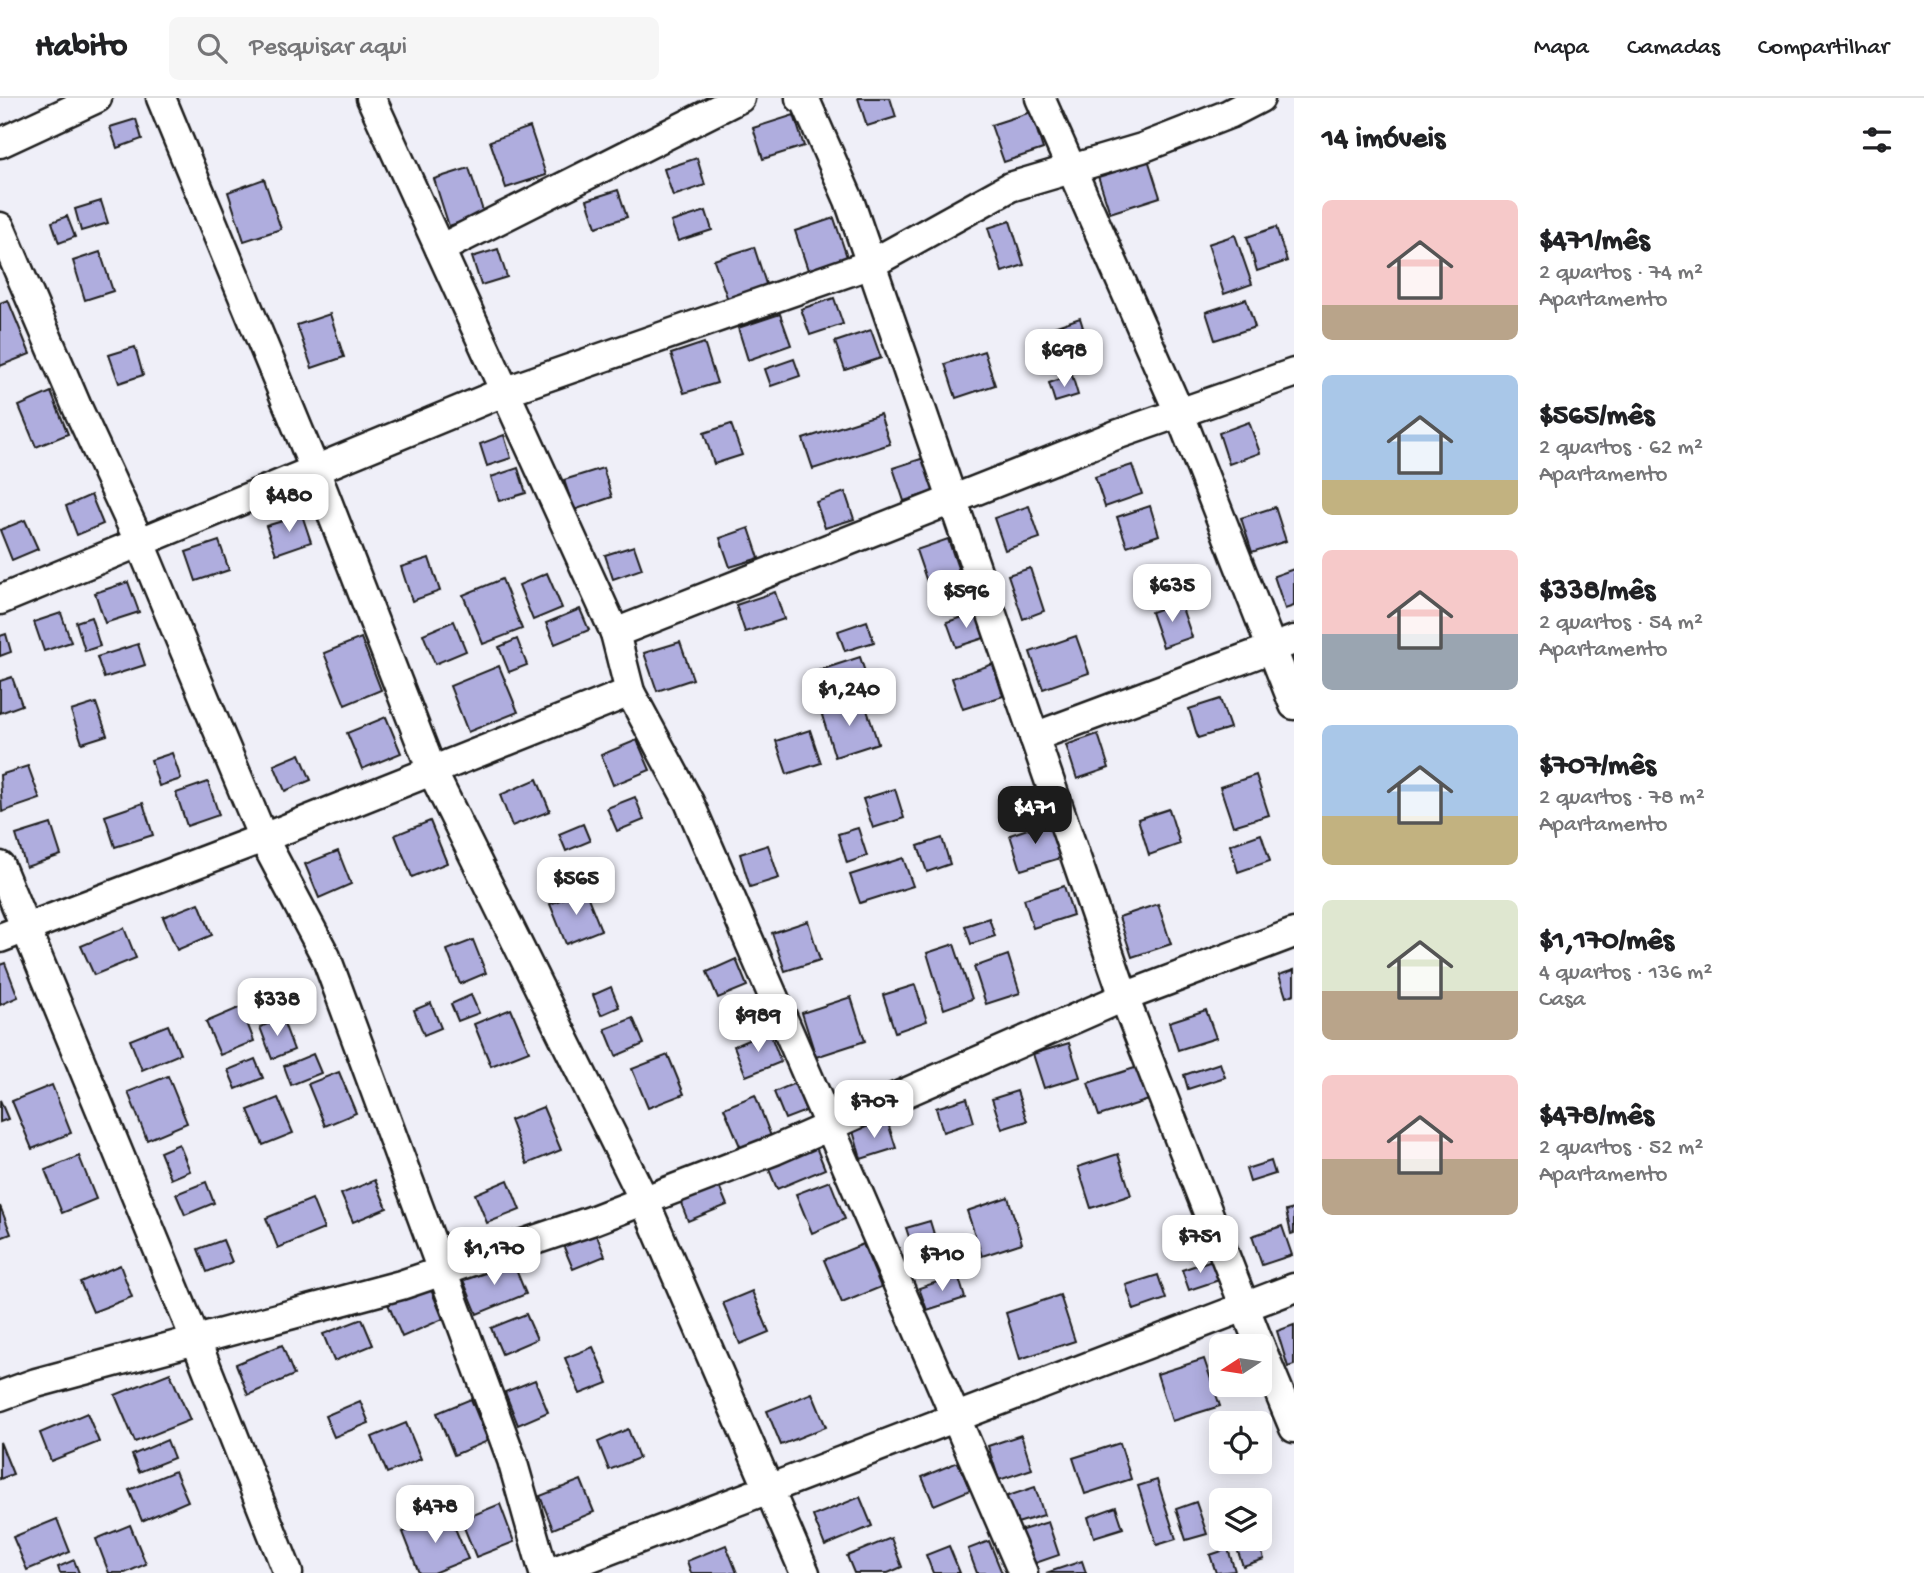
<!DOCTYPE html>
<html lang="pt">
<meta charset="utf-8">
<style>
:root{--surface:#fff;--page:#f6f6f6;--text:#202124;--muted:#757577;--line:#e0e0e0;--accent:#1c1c1c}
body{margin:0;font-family:"Gochi Hand",sans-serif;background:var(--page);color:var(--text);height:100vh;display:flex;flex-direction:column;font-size:26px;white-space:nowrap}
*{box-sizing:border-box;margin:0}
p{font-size:23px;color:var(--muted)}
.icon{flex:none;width:38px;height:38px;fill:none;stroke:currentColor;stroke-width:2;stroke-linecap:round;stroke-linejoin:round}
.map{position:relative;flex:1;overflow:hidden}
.side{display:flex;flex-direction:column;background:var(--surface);width:630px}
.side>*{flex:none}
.needle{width:46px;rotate:258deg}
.buttons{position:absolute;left:1209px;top:1236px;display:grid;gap:14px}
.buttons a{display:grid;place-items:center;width:63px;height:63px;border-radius:10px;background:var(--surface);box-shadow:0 4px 18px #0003;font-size:35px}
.price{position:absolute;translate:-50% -60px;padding:0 16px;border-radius:14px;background:#fff;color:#222;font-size:23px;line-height:46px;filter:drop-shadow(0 2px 4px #0008)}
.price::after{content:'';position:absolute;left:50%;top:42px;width:21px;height:16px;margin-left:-10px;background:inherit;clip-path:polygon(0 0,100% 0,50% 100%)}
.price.selected{background:var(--accent);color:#fff}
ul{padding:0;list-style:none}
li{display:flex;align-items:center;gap:21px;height:175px;padding:0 28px}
li span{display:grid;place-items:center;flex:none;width:196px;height:140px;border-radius:10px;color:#555}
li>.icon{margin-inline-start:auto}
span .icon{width:84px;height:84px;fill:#fffc;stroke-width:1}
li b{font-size:30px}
h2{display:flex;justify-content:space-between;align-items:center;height:84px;padding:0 28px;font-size:30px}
header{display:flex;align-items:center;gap:42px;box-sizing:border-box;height:98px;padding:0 35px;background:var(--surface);border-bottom:2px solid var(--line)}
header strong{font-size:33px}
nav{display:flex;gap:38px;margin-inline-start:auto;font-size:24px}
.search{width:490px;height:63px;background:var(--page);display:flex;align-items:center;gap:18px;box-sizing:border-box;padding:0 24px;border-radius:10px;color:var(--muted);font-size:26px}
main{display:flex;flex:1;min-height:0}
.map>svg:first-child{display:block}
.building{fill:#afadde;stroke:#1c1c1c;stroke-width:2}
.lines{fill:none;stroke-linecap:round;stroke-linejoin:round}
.minor-casing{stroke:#1c1c1c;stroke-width:33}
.minor{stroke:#fff;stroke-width:28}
</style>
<header>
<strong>Habito</strong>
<div class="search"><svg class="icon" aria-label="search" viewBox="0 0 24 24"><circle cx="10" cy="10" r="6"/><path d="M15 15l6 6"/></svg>Pesquisar aqui</div>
<nav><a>Mapa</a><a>Camadas</a><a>Compartilhar</a></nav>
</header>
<main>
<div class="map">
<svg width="1294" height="1475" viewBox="0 0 1294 1475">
<rect width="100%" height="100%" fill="#efeff8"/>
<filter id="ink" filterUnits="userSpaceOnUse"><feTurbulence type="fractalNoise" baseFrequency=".0143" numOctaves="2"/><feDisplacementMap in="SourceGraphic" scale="14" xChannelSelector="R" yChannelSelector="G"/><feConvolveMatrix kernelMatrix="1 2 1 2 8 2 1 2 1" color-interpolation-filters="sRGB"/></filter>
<g filter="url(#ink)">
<g class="building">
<path d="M858 0H890L896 19 867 28Z"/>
<path d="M1031 14 1043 51 1004 64 991 27Z"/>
<path d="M794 17 804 48 763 61 753 30Z"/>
<path d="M136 21 142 41 117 50 110 29Z"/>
<path d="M530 29 546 77 506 90 490 43Z"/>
<path d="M1147 58 1160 99 1110 115 1097 75Z"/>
<path d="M697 60 705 87 673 98 664 71Z"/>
<path d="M469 70 484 116 449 128 434 81Z"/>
<path d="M264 81 281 131 244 143 228 94Z"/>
<path d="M618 92 627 119 596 129 587 102Z"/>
<path d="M101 103 108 125 81 133 75 111Z"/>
<path d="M706 113 712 132 678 143 671 124Z"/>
<path d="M67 118 75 139 59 145 52 124Z"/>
<path d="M834 120 847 159 808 172 795 133Z"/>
<path d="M1010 123 1024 167 1002 174 988 130Z"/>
<path d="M1276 129 1287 163 1257 173 1247 139Z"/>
<path d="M1235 137 1252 186 1224 196 1208 146Z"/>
<path d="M754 149 767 189 728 202 714 162Z"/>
<path d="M498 151 507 179 481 187 472 159Z"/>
<path d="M100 154 113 193 85 202 73 163Z"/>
<path d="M834 200 843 226 810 237 801 211Z"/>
<path d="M1246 201 1255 229 1215 242 1206 214Z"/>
<path d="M8 202 30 256 0 268V205Z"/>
<path d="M330 216 344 259 312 270 297 227Z"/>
<path d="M780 216 791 247 748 262 738 230Z"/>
<path d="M1080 220 1092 258 1063 267 1051 230Z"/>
<path d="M871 232 881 260 845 272 835 244Z"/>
<path d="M704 245 717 285 684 295 671 256Z"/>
<path d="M135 249 143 277 119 285 109 257Z"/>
<path d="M984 253 995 287 956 300 945 266Z"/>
<path d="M794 261 800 278 771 288 765 271Z"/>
<path d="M1072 277 1078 297 1055 304 1049 285Z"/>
<path d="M51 294 68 336 36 349 19 308Z"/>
<path d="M880 316 890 346 813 371 803 341Z"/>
<path d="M1249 324 1260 355 1229 366 1219 335Z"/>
<path d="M731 326 742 357 714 366 704 335Z"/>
<path d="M504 337 511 360 487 368 480 346Z"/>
<path d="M924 360 935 393 904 403 893 370Z"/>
<path d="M1132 367 1142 396 1105 409 1095 379Z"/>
<path d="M518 370 526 395 499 403 491 379Z"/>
<path d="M603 370 612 399 574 412 564 382Z"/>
<path d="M845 394 854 421 825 430 816 404Z"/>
<path d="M91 397 103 426 77 437 66 408Z"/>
<path d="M1029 408 1040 440 1005 452 994 420Z"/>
<path d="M1150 408 1159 437 1127 448 1117 419Z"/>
<path d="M1275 409 1286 443 1252 454 1241 420Z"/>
<path d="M302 417 311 444 276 456 266 428Z"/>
<path d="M25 422 38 451 12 462 0 432Z"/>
<path d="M749 430 759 460 730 469 720 440Z"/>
<path d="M948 441 959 473 927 484 916 452Z"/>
<path d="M219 443 229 472 196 483 186 454Z"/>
<path d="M634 448 642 471 613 481 605 457Z"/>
<path d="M429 460 440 493 412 503 401 469Z"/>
<path d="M1030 470 1044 513 1023 521 1008 477Z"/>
<path d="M1294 471V508L1285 511 1274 478Z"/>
<path d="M547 475 562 510 533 522 519 487Z"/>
<path d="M502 481 522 531 483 546 463 497Z"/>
<path d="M128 484 139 514 105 525 95 495Z"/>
<path d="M775 494 784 521 745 534 736 507Z"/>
<path d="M1180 504 1192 539 1163 549 1151 514Z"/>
<path d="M580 511 589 532 555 546 546 525Z"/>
<path d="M61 515 71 544 44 553 34 524Z"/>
<path d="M976 515 984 540 956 549 947 524Z"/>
<path d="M91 519 100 548 85 553 76 524Z"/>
<path d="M454 523 466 553 435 566 423 536Z"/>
<path d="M867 523 874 544 845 553 838 533Z"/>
<path d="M6 536 11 554 0 558V538Z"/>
<path d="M1076 538 1089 575 1043 591 1030 554Z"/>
<path d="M361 540 381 592 345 607 324 555Z"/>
<path d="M517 541 527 567 509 574 499 549Z"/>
<path d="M680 544 693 581 657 593 644 555Z"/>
<path d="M138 546 145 567 104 580 97 559Z"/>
<path d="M860 559 865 574 810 593 805 577Z"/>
<path d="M993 566 1003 598 963 611 952 580Z"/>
<path d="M499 568 518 614 468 634 450 588Z"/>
<path d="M12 579 22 607 0 615V583Z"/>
<path d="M863 600 878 645 835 659 821 614Z"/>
<path d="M1220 601 1230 630 1198 640 1189 611Z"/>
<path d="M96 605 107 637 82 645 71 613Z"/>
<path d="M386 619 401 655 362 671 347 635Z"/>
<path d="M810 632 821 665 787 676 776 643Z"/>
<path d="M1098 636 1109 670 1077 681 1066 647Z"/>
<path d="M637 642 650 672 613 687 601 657Z"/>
<path d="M172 655 181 681 159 688 151 662Z"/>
<path d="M300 656 311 682 285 693 274 667Z"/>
<path d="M28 668 40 701 2 714 0 677Z"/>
<path d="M1256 677 1269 717 1233 728 1220 689Z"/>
<path d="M537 681 550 713 512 728 500 697Z"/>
<path d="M208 684 219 717 187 728 176 695Z"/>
<path d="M895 691 904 720 873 730 863 701Z"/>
<path d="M635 699 644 722 617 733 607 710Z"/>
<path d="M143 705 153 737 115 749 105 718Z"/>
<path d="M1169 711 1180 746 1149 757 1138 721Z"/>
<path d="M430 723 447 765 412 779 395 737Z"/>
<path d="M1048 724 1060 760 1021 772 1010 737Z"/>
<path d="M51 726 61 757 26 769 16 737Z"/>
<path d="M583 726 590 743 566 753 559 736Z"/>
<path d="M858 730 867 758 847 765 838 736Z"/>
<path d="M1261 736 1270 763 1238 774 1230 747Z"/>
<path d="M942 740 950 766 927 774 918 748Z"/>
<path d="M768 747 779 780 750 789 740 756Z"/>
<path d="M338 753 351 786 319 800 305 766Z"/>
<path d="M903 760 913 788 860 805 850 777Z"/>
<path d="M1064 788 1073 817 1033 830 1024 801Z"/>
<path d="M585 792 601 832 566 846 550 806Z"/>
<path d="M199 805 212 837 177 852 163 819Z"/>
<path d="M1158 806 1171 846 1132 859 1119 819Z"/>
<path d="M989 820 995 838 971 846 965 828Z"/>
<path d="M808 823 820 862 785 873 772 835Z"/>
<path d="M124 830 136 860 94 877 81 848Z"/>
<path d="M473 842 486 875 460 886 447 852Z"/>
<path d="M954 846 972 901 944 911 927 855Z"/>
<path d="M1008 857 1020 895 986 906 974 869Z"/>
<path d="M736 861 747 888 718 900 707 874Z"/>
<path d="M5 865 18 899 0 907V867Z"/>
<path d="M1294 872V896L1286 899 1279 877Z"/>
<path d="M915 887 927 923 895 934 883 897Z"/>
<path d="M611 889 619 909 601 917 593 897Z"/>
<path d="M471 897 479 915 458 923 451 906Z"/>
<path d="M851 899 865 943 816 959 802 915Z"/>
<path d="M431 905 441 930 424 937 414 912Z"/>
<path d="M241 909 254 943 220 957 206 924Z"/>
<path d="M511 911 529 953 491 968 474 926Z"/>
<path d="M1206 912 1216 940 1178 952 1169 924Z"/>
<path d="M282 920 294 952 272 961 260 929Z"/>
<path d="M633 920 644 946 616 958 605 931Z"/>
<path d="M168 927 180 956 142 972 130 942Z"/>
<path d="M769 933 781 964 746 978 734 948Z"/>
<path d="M1069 945 1080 979 1044 990 1033 956Z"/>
<path d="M313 956 321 975 291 987 284 968Z"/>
<path d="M668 957 684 996 648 1010 632 971Z"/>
<path d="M255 961 263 980 236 991 228 972Z"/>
<path d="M1220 965 1225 979 1188 991 1184 977Z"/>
<path d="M1144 967 1155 1000 1099 1018 1088 985Z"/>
<path d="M339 974 356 1015 325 1028 308 986Z"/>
<path d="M168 978 187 1025 147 1042 128 994Z"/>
<path d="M795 985 806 1013 785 1021 774 994Z"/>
<path d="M52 987 71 1035 32 1051 12 1003Z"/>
<path d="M1017 993 1027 1023 1002 1031 992 1001Z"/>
<path d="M755 997 772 1041 742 1053 724 1010Z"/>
<path d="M278 1000 293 1035 263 1047 248 1012Z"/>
<path d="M967 1000 974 1024 943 1034 936 1010Z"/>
<path d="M0 1002 8 1021 0 1024Z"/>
<path d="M543 1009 561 1052 527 1066 510 1022Z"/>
<path d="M887 1022 896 1050 861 1061 853 1033Z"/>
<path d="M814 1044 825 1071 777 1091 766 1064Z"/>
<path d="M179 1046 190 1073 171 1081 160 1054Z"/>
<path d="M1118 1056 1131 1097 1091 1110 1078 1069Z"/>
<path d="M79 1058 96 1101 62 1115 45 1072Z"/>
<path d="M1271 1063 1275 1076 1250 1084 1246 1071Z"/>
<path d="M716 1081 727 1107 688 1123 678 1097Z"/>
<path d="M375 1082 387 1110 353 1124 341 1096Z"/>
<path d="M508 1082 520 1112 487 1125 475 1096Z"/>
<path d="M830 1083 845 1121 812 1135 796 1096Z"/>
<path d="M206 1084 214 1105 185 1117 176 1096Z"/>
<path d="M1008 1099 1022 1145 982 1158 967 1113Z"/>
<path d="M312 1101 324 1131 278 1150 266 1120Z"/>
<path d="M0 1108 11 1136 0 1140Z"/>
<path d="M1294 1111V1135L1291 1136 1286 1113Z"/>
<path d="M930 1123 940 1156 917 1163 906 1130Z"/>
<path d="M1282 1128 1292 1157 1262 1167 1252 1138Z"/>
<path d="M595 1133 605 1158 573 1171 563 1147Z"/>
<path d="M223 1142 232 1164 207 1174 198 1151Z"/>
<path d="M863 1146 881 1189 842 1205 824 1162Z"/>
<path d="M512 1162 526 1196 477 1216 463 1182Z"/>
<path d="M1212 1162 1219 1182 1189 1192 1182 1172Z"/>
<path d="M120 1167 132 1199 93 1214 80 1184Z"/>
<path d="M958 1177 965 1200 927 1212 919 1190Z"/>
<path d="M1158 1177 1166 1201 1134 1212 1126 1187Z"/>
<path d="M430 1189 443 1221 402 1239 388 1206Z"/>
<path d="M752 1193 769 1234 740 1246 723 1205Z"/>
<path d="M1060 1197 1075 1243 1020 1261 1006 1215Z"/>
<path d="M526 1216 537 1241 502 1256 491 1230Z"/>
<path d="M362 1221 373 1247 334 1263 323 1236Z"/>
<path d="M1294 1227V1267L1288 1269 1277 1233Z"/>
<path d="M282 1247 294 1277 248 1297 236 1266Z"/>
<path d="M593 1249 608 1285 580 1296 565 1260Z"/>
<path d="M1204 1261 1220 1308 1172 1323 1157 1276Z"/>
<path d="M170 1275 190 1322 135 1344 115 1297Z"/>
<path d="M535 1282 548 1314 518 1327 505 1294Z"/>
<path d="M812 1295 826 1329 781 1347 767 1313Z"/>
<path d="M471 1301 488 1343 454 1357 437 1315Z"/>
<path d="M360 1303 369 1325 334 1339 325 1318Z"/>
<path d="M87 1315 99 1344 51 1363 40 1335Z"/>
<path d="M406 1325 421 1361 387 1375 372 1339Z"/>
<path d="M628 1331 639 1360 609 1372 598 1344Z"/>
<path d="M1021 1337 1032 1371 999 1382 988 1348Z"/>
<path d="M167 1342 174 1360 139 1374 132 1357Z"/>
<path d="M0 1344 13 1376 0 1381Z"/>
<path d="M1120 1345 1131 1381 1085 1396 1073 1360Z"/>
<path d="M958 1364 970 1392 934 1407 922 1379Z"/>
<path d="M175 1373 188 1403 142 1423 129 1392Z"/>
<path d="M581 1382 594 1414 553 1431 540 1398Z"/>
<path d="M1157 1382 1176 1441 1157 1447 1138 1388Z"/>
<path d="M1035 1389 1044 1417 1014 1426 1005 1399Z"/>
<path d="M860 1399 872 1428 825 1448 813 1418Z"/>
<path d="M1196 1404 1207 1436 1186 1442 1176 1411Z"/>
<path d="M500 1406 514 1444 476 1459 461 1422Z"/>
<path d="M1116 1409 1123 1430 1094 1439 1088 1419Z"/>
<path d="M449 1416 468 1461 433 1475H419L403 1434Z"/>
<path d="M57 1421 70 1454 27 1472 13 1439Z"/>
<path d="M1048 1424 1059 1457 1027 1468 1016 1434Z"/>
<path d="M130 1427 146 1466 125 1475H109L96 1441Z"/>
<path d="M891 1440 902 1469 888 1475H854L847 1458Z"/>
<path d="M1249 1440H1257L1264 1461 1243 1468 1235 1445Z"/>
<path d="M989 1443 1002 1475H977L968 1451Z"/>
<path d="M726 1447 737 1475H691L687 1463Z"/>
<path d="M949 1448 960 1475H933L926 1457Z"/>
<path d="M1228 1451 1235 1473 1216 1475 1210 1457Z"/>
<path d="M74 1462 79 1475H60L58 1469Z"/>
<path d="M1082 1463 1086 1475H1046Z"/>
</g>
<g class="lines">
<defs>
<g id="minor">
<path d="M161 0 315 372 432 673 644 1102 805 1475"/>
<path d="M371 0 615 535 630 594 689 704 1023 1475"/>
<path d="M800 0 805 2 849 102 1124 899 1260 1248"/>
<path d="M1040 0 1179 314 1294 607"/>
<path d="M0 45 97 0"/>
<path d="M0 129 77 309 140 445 263 740 326 859 512 1362 544 1475"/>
<path d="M440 151 740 0"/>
<path d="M0 502 506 293 871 166 1010 89 1142 50 1229 16 1260 0"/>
<path d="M615 535 1116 337 1294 275"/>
<path d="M1034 639 1294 542"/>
<path d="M0 768 196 1243 288 1475"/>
<path d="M0 840 263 740 630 594"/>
<path d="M1260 1248 1294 1330"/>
<path d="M0 1298 36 1285 401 1187 591 1123 775 1052 1124 899 1294 835"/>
<path d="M549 1475 1294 1190"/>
</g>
</defs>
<use href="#minor" class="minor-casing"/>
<use href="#minor" class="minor"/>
</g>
</g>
</svg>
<div class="buttons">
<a><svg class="needle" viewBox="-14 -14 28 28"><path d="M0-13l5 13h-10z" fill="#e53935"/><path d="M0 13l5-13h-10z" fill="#757577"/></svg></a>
<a><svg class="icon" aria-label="locate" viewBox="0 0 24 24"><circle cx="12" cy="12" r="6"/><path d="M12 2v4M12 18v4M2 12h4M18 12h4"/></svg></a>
<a><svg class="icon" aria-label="layers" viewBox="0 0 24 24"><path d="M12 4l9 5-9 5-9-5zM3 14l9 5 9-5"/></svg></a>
</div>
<b class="price" style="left:1064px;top:291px">$698</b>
<b class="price" style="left:289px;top:436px">$480</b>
<b class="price" style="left:1172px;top:526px">$635</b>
<b class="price" style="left:966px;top:532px">$596</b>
<b class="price" style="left:849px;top:630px">$1,240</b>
<b class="price selected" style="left:1035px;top:748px">$471</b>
<b class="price" style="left:576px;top:819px">$565</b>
<b class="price" style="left:277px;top:940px">$338</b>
<b class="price" style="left:758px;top:956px">$989</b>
<b class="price" style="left:874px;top:1042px">$707</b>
<b class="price" style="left:1200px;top:1177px">$751</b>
<b class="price" style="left:494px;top:1189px">$1,170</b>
<b class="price" style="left:942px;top:1195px">$710</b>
<b class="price" style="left:435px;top:1447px">$478</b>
</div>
<section class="side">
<h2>14 imóveis<svg class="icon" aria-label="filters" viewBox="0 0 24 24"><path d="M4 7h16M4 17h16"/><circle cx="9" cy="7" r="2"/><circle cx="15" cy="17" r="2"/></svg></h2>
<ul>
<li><span style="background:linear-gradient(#f6c9c9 75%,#b9a48a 0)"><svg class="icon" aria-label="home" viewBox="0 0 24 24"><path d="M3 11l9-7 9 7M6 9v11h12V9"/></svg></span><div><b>$471/mês</b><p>2 quartos · 74 m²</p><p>Apartamento</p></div></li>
<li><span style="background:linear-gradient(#a9c7e8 75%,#c2b280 0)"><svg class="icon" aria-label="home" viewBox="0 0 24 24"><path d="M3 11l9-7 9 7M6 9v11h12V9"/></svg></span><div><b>$565/mês</b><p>2 quartos · 62 m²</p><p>Apartamento</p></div></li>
<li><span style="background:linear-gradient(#f6c9c9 60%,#9aa5b1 0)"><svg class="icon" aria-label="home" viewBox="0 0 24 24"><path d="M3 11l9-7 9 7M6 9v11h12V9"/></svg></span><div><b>$338/mês</b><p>2 quartos · 54 m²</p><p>Apartamento</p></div></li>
<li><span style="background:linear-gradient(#a9c7e8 65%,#c2b280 0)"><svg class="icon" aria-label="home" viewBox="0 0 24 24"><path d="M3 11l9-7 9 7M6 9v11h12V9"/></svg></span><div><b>$707/mês</b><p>2 quartos · 78 m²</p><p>Apartamento</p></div></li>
<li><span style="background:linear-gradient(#dfe7d0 65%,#b9a48a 0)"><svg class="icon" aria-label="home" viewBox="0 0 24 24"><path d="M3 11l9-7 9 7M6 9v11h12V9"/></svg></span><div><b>$1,170/mês</b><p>4 quartos · 136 m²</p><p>Casa</p></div></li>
<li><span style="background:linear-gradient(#f6c9c9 60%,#b9a48a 0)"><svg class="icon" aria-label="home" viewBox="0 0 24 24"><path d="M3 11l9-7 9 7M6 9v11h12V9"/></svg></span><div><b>$478/mês</b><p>2 quartos · 52 m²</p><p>Apartamento</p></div></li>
</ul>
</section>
</main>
